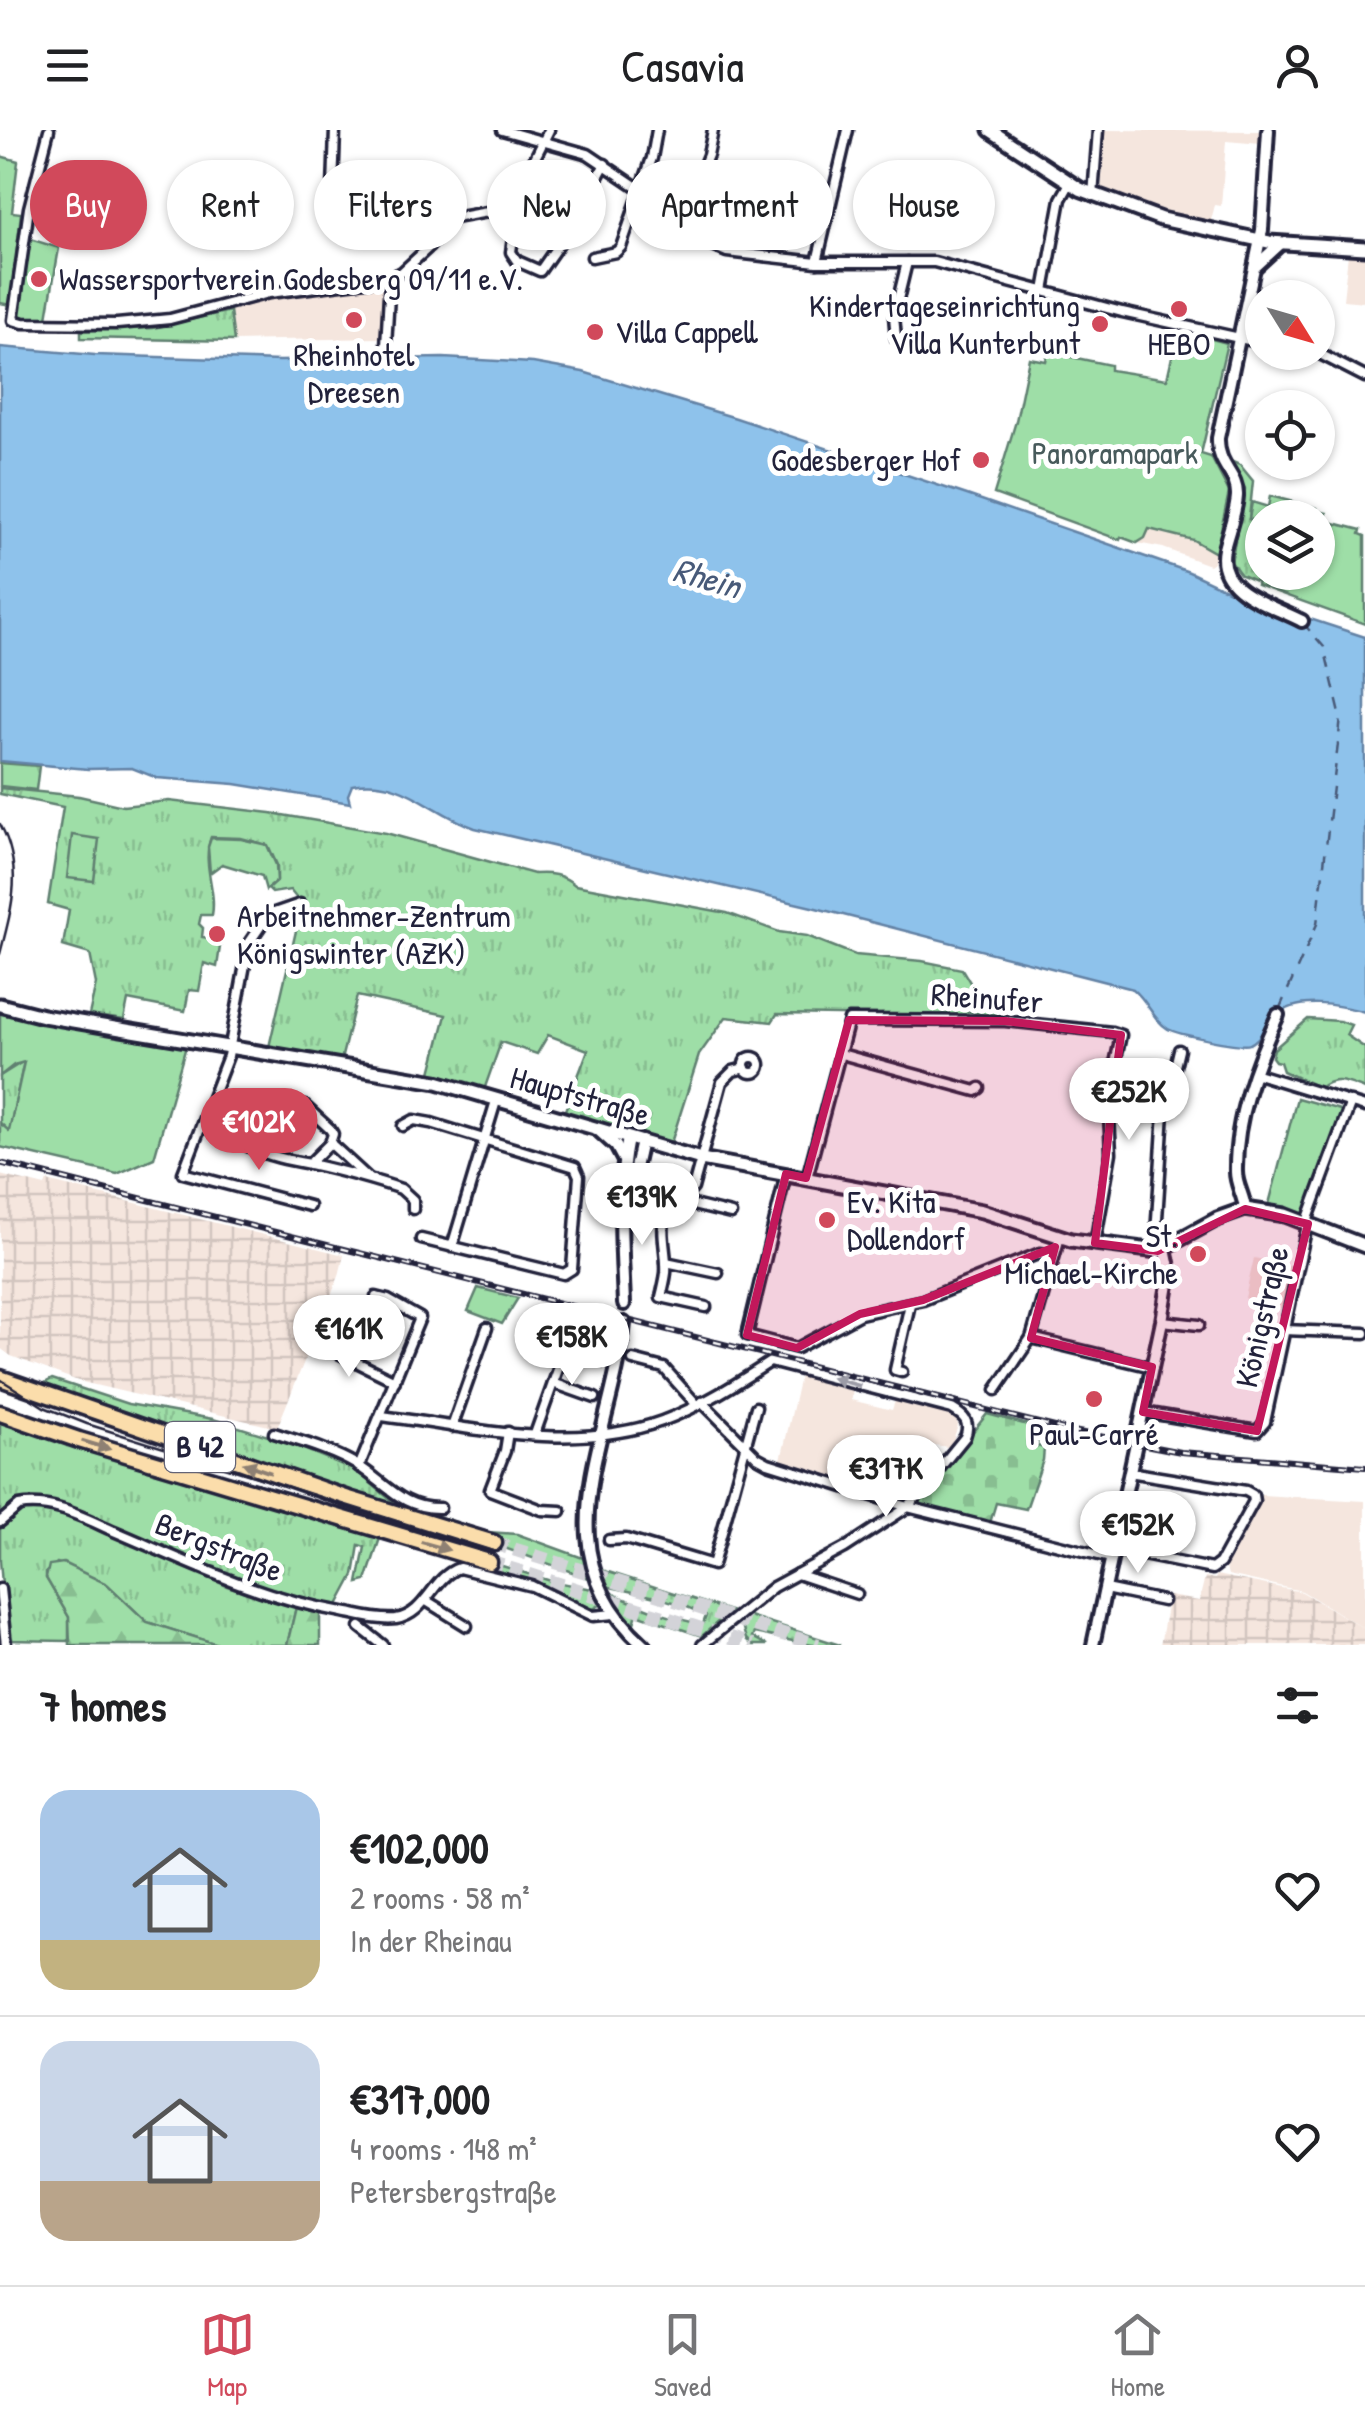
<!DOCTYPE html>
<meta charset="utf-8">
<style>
:root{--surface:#fff;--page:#f2f2f2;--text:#202124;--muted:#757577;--line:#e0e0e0;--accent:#d1495b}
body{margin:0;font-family:"Patrick Hand",sans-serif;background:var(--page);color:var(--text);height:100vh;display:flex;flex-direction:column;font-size:38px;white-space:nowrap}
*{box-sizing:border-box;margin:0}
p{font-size:32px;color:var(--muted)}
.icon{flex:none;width:55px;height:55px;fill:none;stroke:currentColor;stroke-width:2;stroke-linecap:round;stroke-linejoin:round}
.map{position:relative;height:1515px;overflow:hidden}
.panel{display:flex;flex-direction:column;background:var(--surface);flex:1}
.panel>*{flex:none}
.top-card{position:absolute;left:30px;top:30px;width:1305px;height:90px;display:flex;gap:20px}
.needle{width:65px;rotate:127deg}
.fabs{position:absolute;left:1245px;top:150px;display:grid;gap:20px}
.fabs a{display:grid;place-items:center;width:90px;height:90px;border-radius:50%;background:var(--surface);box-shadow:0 2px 8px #0004;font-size:50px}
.price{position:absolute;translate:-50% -85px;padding:0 22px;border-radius:35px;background:#fff;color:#222;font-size:32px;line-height:65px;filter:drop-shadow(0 2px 5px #0008)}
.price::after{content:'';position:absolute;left:50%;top:60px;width:30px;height:22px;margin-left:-15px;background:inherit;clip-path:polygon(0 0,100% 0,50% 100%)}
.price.on{background:var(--accent);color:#fff}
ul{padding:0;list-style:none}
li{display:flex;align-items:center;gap:30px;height:250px;padding:0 40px}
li+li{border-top:2px solid var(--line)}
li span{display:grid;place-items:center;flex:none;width:280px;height:200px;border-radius:30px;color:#555}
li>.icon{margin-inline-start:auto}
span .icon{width:120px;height:120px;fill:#fffc;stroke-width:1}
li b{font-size:42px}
h2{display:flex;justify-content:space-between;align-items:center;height:120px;padding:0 40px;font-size:42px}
.tag{padding:0 35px;border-radius:45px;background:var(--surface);box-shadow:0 2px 8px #0004;font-size:35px;line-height:90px}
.tag.on{background:var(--accent);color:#fff}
header{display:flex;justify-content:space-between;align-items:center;height:130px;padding:0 40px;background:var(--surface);font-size:45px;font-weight:600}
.menu{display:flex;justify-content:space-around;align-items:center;height:140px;border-top:2px solid var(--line);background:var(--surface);font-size:28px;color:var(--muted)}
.menu a{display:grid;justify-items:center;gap:5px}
.menu .on{color:var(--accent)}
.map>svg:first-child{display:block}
.built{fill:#f5e6de}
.industrial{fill:url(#industrial-grid)}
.grass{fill:url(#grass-tufts);stroke:#608071;stroke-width:2.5}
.forest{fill:url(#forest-firs);stroke:#608071;stroke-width:2.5}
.cemetery{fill:url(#cemetery-stones);stroke:#608071;stroke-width:2.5}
.green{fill:#9edea7;stroke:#608071;stroke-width:2.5}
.water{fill:#8ec2eb;stroke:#6382a5;stroke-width:2.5}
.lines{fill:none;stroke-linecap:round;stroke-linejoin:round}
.ferry{stroke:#485a79;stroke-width:2.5;stroke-dasharray:12 10;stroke-linecap:butt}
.trunk-tunnel{stroke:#d3d3d8;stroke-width:14;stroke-dasharray:14 7;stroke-linecap:butt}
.minor-casing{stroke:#22223b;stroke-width:15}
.tertiary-casing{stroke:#22223b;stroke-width:18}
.secondary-casing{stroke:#22223b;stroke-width:19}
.trunk-casing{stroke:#22223b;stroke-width:21}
.minor{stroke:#fff;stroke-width:8}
.tertiary{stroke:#fff;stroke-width:10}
.secondary{stroke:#fff;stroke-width:11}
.trunk{stroke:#fbddab;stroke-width:14}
.tram{stroke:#22223b;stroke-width:2.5}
.rail-casing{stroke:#22223b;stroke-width:6}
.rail{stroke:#fff;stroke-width:2.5;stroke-dasharray:8;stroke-linecap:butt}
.oneway{fill:#9c9ca7}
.oneway2{fill:#8e8073}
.marked{fill:#c2185b;fill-opacity:0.2;stroke:#c2185b;stroke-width:8;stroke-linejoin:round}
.poi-dot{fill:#d1495b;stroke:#fff;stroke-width:4}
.labels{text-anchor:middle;stroke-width:10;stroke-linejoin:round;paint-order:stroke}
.shield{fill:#fff;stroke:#646476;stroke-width:2.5}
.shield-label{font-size:30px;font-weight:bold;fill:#22223b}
.poi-label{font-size:32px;fill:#22223b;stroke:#fff;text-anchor:start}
.park-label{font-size:32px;fill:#475a5b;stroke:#fff}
.street-label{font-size:32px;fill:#22223b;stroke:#fff}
.water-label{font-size:35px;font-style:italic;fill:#485a79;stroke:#fff}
</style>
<header><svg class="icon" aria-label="menu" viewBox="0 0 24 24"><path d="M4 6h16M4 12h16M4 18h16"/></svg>Casavia<svg class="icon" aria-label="person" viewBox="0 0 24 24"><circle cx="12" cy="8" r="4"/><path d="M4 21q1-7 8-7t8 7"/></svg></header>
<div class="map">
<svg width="1365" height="1515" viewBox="0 0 1365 1515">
<defs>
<pattern id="industrial-grid" width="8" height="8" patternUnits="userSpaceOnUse" patternTransform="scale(2.5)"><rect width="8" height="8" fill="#f5e6de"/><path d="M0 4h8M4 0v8" fill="none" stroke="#d2c5bf"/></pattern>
<pattern id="grass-tufts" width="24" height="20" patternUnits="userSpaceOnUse" patternTransform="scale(2.5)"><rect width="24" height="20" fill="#9edea7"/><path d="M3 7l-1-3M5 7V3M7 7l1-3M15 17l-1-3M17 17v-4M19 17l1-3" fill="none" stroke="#88be91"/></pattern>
<pattern id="forest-firs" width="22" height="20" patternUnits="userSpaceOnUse" patternTransform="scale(2.5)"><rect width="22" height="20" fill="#9edea7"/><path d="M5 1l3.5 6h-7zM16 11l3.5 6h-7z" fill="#88be91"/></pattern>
<pattern id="cemetery-stones" width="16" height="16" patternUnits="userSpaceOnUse" patternTransform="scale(2.5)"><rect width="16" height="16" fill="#9edea7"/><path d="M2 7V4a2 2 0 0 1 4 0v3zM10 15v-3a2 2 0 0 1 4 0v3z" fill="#88be91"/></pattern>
</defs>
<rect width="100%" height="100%" fill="#fff"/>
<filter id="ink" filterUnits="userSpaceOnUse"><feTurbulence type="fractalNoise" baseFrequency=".01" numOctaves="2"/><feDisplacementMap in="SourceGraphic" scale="20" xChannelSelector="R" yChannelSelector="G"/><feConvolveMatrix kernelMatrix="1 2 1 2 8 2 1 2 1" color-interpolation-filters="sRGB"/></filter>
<g filter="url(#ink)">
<g class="built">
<path d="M1105 0 1259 1 1261 14 1226 11 1221 76 1215 75 1210 94 1165 85 1101 63Z"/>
<path d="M1348 124H1365V172L1343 170Z"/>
<path d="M379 157 384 160 380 208 234 211 230 181 270 169Z"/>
<path d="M1148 399 1194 410 1216 423 1213 432 1209 435 1163 418 1137 413 1145 408Z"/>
<path d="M1254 1128 1293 1136 1283 1179 1245 1168Z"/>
<path d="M801 1242 854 1256 851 1270 892 1280 896 1268 947 1283 955 1286 958 1295 952 1313 949 1317 933 1315 928 1341 909 1365 880 1362 781 1330Z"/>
<path d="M1261 1365 1365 1371V1499L1302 1461 1228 1445 1225 1434 1228 1422Z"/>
</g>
<g class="industrial">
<path d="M0 1045 45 1056 47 1051 344 1125 339 1146 277 1298 78 1251 11 1226 0 1218Z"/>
<path d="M1217 1445 1302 1462 1365 1499V1515H1160L1169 1466 1199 1471 1205 1447 1215 1449Z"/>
</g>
<g class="grass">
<path d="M230 181 234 211 81 208V201L153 198Z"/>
<path d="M1230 331 1240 335 1253 351 1249 389 1258 391 1250 431 1261 435 1258 452 1241 445 1231 432 1245 359Z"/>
<path d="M0 633 39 636 36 660 0 656Z"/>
<path d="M0 658 79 666 123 676 169 671 271 683 386 703 534 744C550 743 562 744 575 755L727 783 779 802 807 806 855 825 922 831 962 839 971 854 967 887 777 884 772 892 726 887 699 925 671 1013 564 983 588 920 548 905 537 924 501 912 484 960 431 943 446 885 357 866 341 930 269 917 302 775 290 760 272 763 268 759 277 750V735L268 715 241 708 211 707C201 734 217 760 212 785H201L199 794 203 798 202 807 221 810 217 837 204 833 199 861 189 860 185 881 128 870 124 890 89 885 96 854 90 824 63 816 69 780 48 774 63 677 0 664Z"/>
<path d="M1308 889 1340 891 1351 895 1346 905 1365 918V959C1348 953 1335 945 1320 958L1283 941 1280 932 1275 931 1272 927 1274 919Z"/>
<path d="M24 931 9 1002 0 993V946Z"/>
<path d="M52 1249 128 1274 213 1289 284 1311 355 1340 393 1372 487 1402 517 1404 583 1428 589 1448 507 1419 493 1406 397 1377 41 1255Z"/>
<path d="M0 1290 380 1408 366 1451 358 1453 365 1417 359 1415 354 1445 338 1475 291 1470 244 1455 58 1374C36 1370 16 1371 0 1387Z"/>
<path d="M33 1378 58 1380 227 1456 296 1477 287 1515H220L147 1492 107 1454 57 1433 46 1442V1448L69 1487V1511L7 1510 0 1431V1396L20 1379Z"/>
<path d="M502 1436 551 1451 593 1459 600 1475 591 1480 555 1461 484 1437Z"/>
<path d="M599 1439 730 1481 702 1506 637 1484 633 1496 609 1462C640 1476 669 1489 703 1494L706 1486C673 1468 640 1464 606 1456Z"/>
<path d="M743 1484 840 1515H812L754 1503 752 1507 767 1515H752L746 1509 740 1488Z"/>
</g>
<g class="forest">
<path d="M63 1433 107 1454 147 1492 220 1515H70L69 1487 46 1448 49 1435Z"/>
<path d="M296 1477 320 1482V1515H287Z"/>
</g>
<path class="cemetery" d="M987 1284 1039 1298 1037 1316 1044 1318 1043 1330 1026 1379 996 1373 990 1393 921 1375 920 1368Z"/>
<g class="green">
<path d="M0 26 18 31 12 82 21 83 11 175 0 173Z"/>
<path d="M30 109 59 118 47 188H25L19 184Z"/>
<path d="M1178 200 1227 213 1201 324 1211 327 1229 362 1216 423 1193 410 1149 399 1145 408 1137 413 1121 407 1120 410 994 364 1016 291 1029 228 1046 231 1048 222 1110 235V240L1167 249Z"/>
<path d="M1270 366 1317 378V381L1327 383 1326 391 1361 400 1360 404 1365 406V494L1257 455 1262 430V442H1318V388H1262V392L1249 389 1252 372 1268 377Z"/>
<path d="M72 705 99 709 94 751 67 748Z"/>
<path d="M211 708 241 709 267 715 276 735 277 751 266 760 262 746 222 734 210 743 208 717Z"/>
<path d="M972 862 1006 866 1003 887 970 882Z"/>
<path d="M0 881 186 916 154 1028 117 1044 0 1017V993L9 1001 24 932 14 935 0 946Z"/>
<path d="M1297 968 1344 981 1306 1085 1269 1074Z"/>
<path d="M478 1158 518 1168 502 1194 468 1181Z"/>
</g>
<path class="water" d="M0 217 95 225 280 231 443 228 533 233 583 242 736 288 967 365 1189 442 1300 494 1304 487 1365 507V882C1339 875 1298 866 1276 886 1268 894 1261 909 1250 914 1242 918 1177 904 1168 899 1153 890 1148 871 1133 859L812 777 475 698C429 682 405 646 352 655L348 665 350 673 235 654 157 648 132 638 88 639 0 631Z"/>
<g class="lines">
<path class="ferry" d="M1279 880 1317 794 1341 588 1324 517 1303 493"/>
<g class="trunk-tunnel">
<path d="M494 1413 818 1515"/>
<path d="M489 1432 752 1515"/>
</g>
<defs>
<g id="minor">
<path d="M49 0 29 78 13 190 23 193 117 194 170 189 269 163 390 148 402 142 429 117 454 88 499 80 514 70 549 0"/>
<path d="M335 0 333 60 342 65 431 73 454 88"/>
<path d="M502 0 588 24 640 59 699 110 727 122 817 132H934L1122 182 1262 213"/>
<path d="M1093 66 1098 0"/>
<path d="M506 77 515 94 511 122 517 131 540 141 563 108 583 65 593 56 605 34"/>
<path d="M680 93 708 25 713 0"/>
<path d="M592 127 616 122 621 117 652 28 657 0"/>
<path d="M817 132 848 0"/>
<path d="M1044 161 1061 69 1070 53"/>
<path d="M896 208 894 186 907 132"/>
<path d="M386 216 390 148"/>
<path d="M1316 222 1365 247"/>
<path d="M300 774 274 783 264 791 249 813 228 926 183 1043 309 1076"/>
<path d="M841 924 976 961 980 958"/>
<circle cx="752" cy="935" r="8"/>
<path d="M1254 943 1365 977"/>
<path d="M213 970C225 1018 267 1026 310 1034 341 1041 372 1049 401 1059L413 1070V1079"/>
<path d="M305 976 330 999 333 1004 330 1013"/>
<path d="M403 996 414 990 431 993 575 1037 579 1046 572 1139 564 1144 421 1109"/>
<path d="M309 1034 330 1013 367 1047"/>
<path d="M786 1044 747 1205 797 1218 860 1184 923 1170 1040 1123 1053 1125"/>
<path d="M807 1048 849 890 1005 891 1112 902 1121 905 1108 967 1111 1023 1095 1113"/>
<path d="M686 1068 693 1075 731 1084"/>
<path d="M452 1117 496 971"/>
<path d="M1158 1121 1156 1104 1164 982 1179 920"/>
<path d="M666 1132 718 1143"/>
<path d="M706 1177 661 1167C663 1159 665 1151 666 1143 668 1123 657 1096 669 1078 675 1068 686 1068 693 1058L722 952 733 941 745 938"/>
<path d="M1162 1191 1199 1195"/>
<path d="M1283 1200 1365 1203"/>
<path d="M1031 1208 1152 1237"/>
<path d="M320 1214 395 1251"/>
<path d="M566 1218 604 1232"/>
<path d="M633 1230 664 1238 697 1275"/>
<path d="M902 1242 895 1240 910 1174"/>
<path d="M553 1253 595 1268"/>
<path d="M996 1260 1031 1208 1060 1107"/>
<path d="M702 1272 757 1327 768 1333 908 1377 1111 1428"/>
<path d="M1143 1282 1257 1301 1265 1292 1309 1086 1351 972"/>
<path d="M381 1286C470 1297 574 1323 662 1291 700 1277 736 1254 770 1232L952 1279C964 1286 971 1292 965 1307L908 1377 845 1418 773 1457 702 1515"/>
<path d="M452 1297 487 1198"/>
<path d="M508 1302 505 1321 490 1360 542 1380 561 1381"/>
<path d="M274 1303C302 1312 332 1320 357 1335 386 1353 402 1379 440 1378"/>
<path d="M535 1304 572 1200"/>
<path d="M359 1337 420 1188 388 1170 376 1167"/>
<path d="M0 1392 19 1376C53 1370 84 1388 114 1401 190 1433 260 1468 343 1482 359 1485 379 1491 396 1489 427 1484 432 1447 459 1438L532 1456 593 1486 614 1484"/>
<path d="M609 1410 626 1409 713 1435 756 1277"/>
<path d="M1113 1419 1212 1439 1220 1433 1254 1371 1253 1365 1246 1361 1129 1342"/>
<path d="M797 1444 857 1464"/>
<path d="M0 1459 6 1515"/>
<path d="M1105 1459 1163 1471"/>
<path d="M425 1470 467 1496"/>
<path d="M360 1497 383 1515"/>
</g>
<g id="tertiary">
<path d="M1268 0 1262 100 1218 308C1217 337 1238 343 1237 366 1236 383 1228 402 1224 419 1215 462 1272 475 1302 491"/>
<path d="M1256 136 1280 114"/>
<path d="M597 999 616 1016 623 1029"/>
<path d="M627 1074 641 1011"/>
<path d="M1245 1079C1244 1066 1236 1055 1236 1042 1235 988 1256 933 1278 885"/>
<path d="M624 1174C622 1119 617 1062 628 1008"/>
<path d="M624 1193C613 1308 537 1420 644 1515"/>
<path d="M1093 1515 1162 1191 1170 1142 1165 1118"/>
</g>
<g id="secondary">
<path d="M990 0 1080 59 1161 89 1269 112 1365 118"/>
<path d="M0 875 43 886 437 952 701 1029 982 1081 1071 1110 1158 1121 1217 1089 1245 1079 1285 1085 1365 1116"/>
</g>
<g id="trunk">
<path d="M0 1248 349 1369 494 1413"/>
<path d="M0 1283 79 1310 489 1432"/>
</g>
</defs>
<use href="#minor" class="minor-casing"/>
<use href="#tertiary" class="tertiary-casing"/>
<use href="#secondary" class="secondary-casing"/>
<use href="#trunk" class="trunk-casing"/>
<use href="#minor" class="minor"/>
<use href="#tertiary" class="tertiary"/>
<use href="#secondary" class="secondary"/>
<use href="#trunk" class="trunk"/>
<g class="tram">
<path d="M0 694C24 737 12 778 0 824"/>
<path d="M0 1249 44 1277 87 1294 493 1421"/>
</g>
<defs>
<path id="rail" d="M0 1033 1063 1299 1181 1322 1365 1337"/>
</defs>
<use href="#rail" class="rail-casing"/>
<use href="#rail" class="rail"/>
</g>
<defs><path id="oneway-solid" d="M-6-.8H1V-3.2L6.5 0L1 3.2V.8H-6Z" transform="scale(2.5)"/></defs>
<use class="oneway" href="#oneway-solid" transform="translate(846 1252) rotate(-164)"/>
<g class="oneway2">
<use href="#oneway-solid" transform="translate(96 1315) rotate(17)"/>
<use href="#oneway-solid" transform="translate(257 1338) rotate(-161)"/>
<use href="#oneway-solid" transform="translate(435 1416) rotate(16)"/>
</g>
</g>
<path class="marked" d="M849 890 1005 891 1121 905 1095 1113 1158 1121 1245 1079 1308 1094 1257 1301 1143 1282 1152 1237 1031 1208 1055 1117 923 1170 860 1184 797 1218 747 1205 786 1044 806 1048Z"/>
<g class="poi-dot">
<circle cx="39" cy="149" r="10"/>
<circle cx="1179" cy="179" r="10"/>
<circle cx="354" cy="190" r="10"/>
<circle cx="1100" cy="194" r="10"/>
<circle cx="595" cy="202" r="10"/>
<circle cx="981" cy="330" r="10"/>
<circle cx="217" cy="804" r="10"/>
<circle cx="827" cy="1090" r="10"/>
<circle cx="1198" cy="1124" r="10"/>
<circle cx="1094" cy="1269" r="10"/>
</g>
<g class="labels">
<rect class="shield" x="165" y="1292" width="70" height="50" rx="8"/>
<g class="shield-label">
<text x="200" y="1327">B 42</text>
</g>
<g class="poi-label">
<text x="59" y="160">Wassersportverein Godesberg 09/11 e.V.</text>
<text x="1080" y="187" text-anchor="end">Kindertageseinrichtung<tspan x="1080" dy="37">Villa Kunterbunt</tspan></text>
<text x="615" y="213">Villa Cappell</text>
<text x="1179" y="225" text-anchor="middle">HEBO</text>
<text x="354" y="236" text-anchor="middle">Rheinhotel<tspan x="354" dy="37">Dreesen</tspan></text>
<text x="961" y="341" text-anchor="end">Godesberger Hof</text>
<text x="237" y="797">Arbeitnehmer-Zentrum<tspan x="237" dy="37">Königswinter (AZK)</tspan></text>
<text x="847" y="1083">Ev. Kita<tspan x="847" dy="37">Dollendorf</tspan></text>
<text x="1178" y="1117" text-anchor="end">St.<tspan x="1178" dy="37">Michael-Kirche</tspan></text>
<text x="1094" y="1315" text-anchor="middle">Paul-Carré</text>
</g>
<g class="park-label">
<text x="1115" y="334">Panoramapark</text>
</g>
<g class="street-label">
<text transform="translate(987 868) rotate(4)" y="11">Rheinufer</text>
<text transform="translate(580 966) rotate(16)" y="11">Hauptstraße</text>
<text transform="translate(1262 1187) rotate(-77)" y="11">Königstraße</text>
<text transform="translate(219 1417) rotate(22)" y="11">Bergstraße</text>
</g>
<g class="water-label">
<text transform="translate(707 448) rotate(16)" y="12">Rhein</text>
</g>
</g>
</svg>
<div class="fabs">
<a><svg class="needle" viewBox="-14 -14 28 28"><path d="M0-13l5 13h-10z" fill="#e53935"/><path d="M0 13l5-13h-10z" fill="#757577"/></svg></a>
<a><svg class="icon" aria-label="locate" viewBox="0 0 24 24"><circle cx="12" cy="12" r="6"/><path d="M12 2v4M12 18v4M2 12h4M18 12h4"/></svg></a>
<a><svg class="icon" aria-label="layers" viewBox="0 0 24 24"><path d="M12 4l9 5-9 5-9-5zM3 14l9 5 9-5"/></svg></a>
</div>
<b class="price" style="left:1129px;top:1013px">€252K</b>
<b class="price on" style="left:259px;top:1043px">€102K</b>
<b class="price" style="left:642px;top:1118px">€139K</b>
<b class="price" style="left:349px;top:1250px">€161K</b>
<b class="price" style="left:572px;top:1258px">€158K</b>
<b class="price" style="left:886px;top:1390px">€317K</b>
<b class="price" style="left:1138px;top:1446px">€152K</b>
<div class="top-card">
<a class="tag on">Buy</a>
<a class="tag">Rent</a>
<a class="tag">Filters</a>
<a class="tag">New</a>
<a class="tag">Apartment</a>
<a class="tag">House</a>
</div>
</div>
<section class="panel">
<h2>7 homes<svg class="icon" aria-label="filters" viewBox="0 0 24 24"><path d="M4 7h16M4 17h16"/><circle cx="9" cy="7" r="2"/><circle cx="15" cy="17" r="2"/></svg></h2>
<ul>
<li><span style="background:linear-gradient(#a9c7e8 75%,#c2b280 0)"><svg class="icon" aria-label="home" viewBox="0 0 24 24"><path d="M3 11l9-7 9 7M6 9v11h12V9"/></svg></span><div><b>€102,000</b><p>2 rooms · 58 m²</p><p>In der Rheinau</p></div><svg class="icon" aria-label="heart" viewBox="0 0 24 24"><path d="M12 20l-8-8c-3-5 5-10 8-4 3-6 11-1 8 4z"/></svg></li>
<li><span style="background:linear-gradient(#c9d6e8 70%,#b9a48a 0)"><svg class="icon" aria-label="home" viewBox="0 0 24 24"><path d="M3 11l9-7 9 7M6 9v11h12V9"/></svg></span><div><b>€317,000</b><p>4 rooms · 148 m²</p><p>Petersbergstraße</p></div><svg class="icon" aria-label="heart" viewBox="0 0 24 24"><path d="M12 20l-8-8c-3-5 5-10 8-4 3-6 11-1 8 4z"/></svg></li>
</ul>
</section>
<nav class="menu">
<a class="on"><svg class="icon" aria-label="map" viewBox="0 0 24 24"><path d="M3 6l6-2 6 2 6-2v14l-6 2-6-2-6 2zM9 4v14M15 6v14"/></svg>Map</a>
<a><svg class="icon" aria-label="saved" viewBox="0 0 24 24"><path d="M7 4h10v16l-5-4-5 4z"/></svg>Saved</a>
<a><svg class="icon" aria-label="home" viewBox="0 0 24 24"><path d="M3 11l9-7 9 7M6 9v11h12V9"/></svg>Home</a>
</nav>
